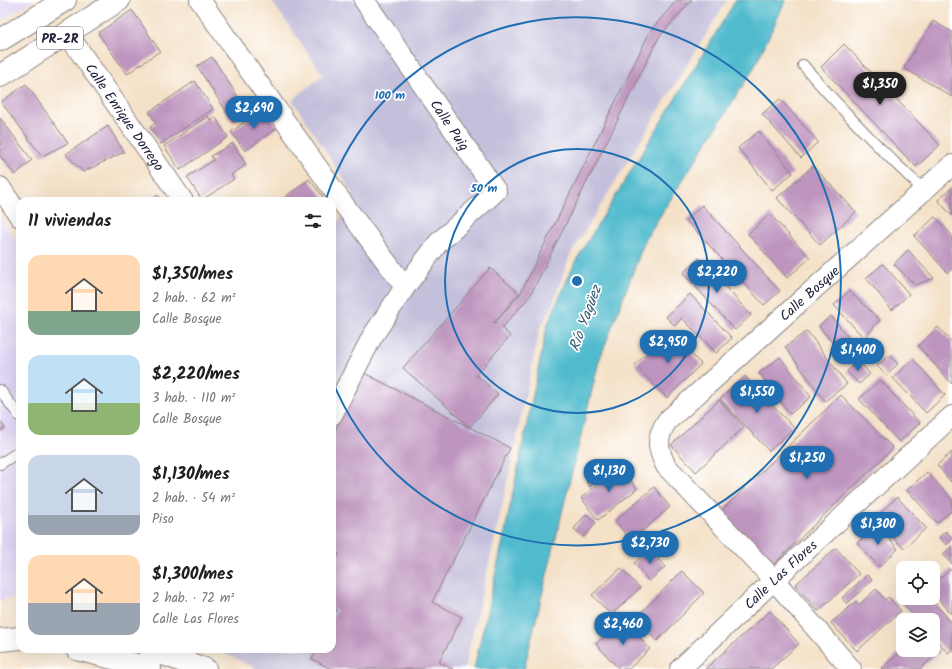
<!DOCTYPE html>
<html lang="es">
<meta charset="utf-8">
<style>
:root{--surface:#fff;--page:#f6f6f6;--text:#202124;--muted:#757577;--accent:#1f6fb2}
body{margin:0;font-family:Kalam,sans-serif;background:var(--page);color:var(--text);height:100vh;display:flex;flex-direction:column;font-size:15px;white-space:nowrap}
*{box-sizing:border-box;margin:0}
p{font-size:13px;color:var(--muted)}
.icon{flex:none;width:22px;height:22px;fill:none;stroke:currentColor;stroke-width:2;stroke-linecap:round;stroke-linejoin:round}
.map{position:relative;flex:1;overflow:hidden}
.panel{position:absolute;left:16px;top:197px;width:320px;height:456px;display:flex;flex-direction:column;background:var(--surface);border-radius:12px;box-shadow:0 4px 16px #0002}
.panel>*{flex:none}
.controls{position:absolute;left:896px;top:561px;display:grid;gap:8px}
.controls a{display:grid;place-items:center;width:44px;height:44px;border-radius:8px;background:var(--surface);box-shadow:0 4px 16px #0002;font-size:20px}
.price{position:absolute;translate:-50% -34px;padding:0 9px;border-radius:14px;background:var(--accent);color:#fff;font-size:13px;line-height:26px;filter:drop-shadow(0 1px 2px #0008)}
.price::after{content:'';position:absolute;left:50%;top:24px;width:12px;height:9px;margin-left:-6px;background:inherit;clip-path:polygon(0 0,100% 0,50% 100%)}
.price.selected{background:#222;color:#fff}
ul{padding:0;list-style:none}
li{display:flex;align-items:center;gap:12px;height:100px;padding:0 12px}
li span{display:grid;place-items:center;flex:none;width:112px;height:80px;border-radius:12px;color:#555}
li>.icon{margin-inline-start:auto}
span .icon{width:48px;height:48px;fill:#fffc;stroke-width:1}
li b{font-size:17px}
h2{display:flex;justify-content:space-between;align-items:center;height:48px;padding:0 12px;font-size:17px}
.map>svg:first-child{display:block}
.built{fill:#e0d4f4}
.industrial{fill:#c4c0db}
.water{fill:#51bbcd;stroke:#3a6e84}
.building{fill:#be95bf}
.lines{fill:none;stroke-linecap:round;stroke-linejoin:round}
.service-casing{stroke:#8b8281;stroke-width:12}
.minor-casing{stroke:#8b8281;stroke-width:22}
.primary-casing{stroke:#8b8281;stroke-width:24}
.trunk-casing{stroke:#8b8281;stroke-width:24}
.service{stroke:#fff;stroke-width:10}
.minor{stroke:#fff;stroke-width:20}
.primary{stroke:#fff;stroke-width:22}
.trunk{stroke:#fff;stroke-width:22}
.ring{fill:none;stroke:#1f6fb2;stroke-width:2}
.labels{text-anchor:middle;stroke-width:3.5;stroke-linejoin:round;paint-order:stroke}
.shield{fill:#fff;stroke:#646476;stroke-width:1}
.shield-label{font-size:13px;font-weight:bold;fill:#22223b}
.street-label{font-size:14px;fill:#22223b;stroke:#fff}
.water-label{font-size:15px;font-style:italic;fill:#355f75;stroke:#fff}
.centre{fill:#1f6fb2;stroke:#fff;stroke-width:2}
.ring-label{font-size:12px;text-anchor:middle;font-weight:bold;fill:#1f6fb2;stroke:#fff;stroke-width:3.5;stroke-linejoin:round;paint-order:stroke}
</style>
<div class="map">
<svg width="952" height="669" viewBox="0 0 952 669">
<rect width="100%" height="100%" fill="#fff"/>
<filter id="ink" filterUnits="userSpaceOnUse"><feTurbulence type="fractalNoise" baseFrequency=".025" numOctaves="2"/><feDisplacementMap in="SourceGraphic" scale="8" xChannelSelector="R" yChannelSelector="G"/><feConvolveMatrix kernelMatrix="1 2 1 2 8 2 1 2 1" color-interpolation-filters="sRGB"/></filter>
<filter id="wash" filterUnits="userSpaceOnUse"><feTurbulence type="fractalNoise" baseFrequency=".012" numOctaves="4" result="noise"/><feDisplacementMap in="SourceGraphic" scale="16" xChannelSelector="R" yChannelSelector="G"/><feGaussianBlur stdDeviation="0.9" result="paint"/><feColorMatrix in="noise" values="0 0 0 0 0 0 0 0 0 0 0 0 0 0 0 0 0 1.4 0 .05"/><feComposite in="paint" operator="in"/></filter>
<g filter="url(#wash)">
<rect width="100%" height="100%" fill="#f4e1c7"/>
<g class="built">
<path d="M0 0H35L0 21Z"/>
<path d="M0 218 20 247V597L0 600Z"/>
</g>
<path class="industrial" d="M271 0H727L570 255 552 307 540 328 495 538 464 669H257L233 657 213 649H332V234L353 193 292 100 323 75Z"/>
<path class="water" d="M736 0H786L754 68 646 238 599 361 524 669H474L504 536 547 326 575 262Z"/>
<g id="blocks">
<g class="building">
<path d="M677 0H692L659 37 530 296 502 328 510 336 476 375 498 394 470 427 403 368 490 268 519 293 494 322 495 323 520 294 651 30Z"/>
<path d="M132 10 160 51 127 74 98 33Z"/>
<path d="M933 21 952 32V97L904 68Z"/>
<path d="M844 44 940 145 916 167 821 67Z"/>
<path d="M212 57 248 112 233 122 197 66Z"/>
<path d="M195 81 213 109 161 144 150 127 156 123 149 112Z"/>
<path d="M26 84 68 143 42 156 1 102Z"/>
<path d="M780 99 818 142 801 158 762 114Z"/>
<path d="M264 108 278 127 245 151 231 132Z"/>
<path d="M208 116 210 120 215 117 228 137 180 170 164 146Z"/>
<path d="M0 118 32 160 15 175 0 156Z"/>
<path d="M108 126 124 152 83 172 66 154Z"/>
<path d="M759 131 793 173 772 190 738 148Z"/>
<path d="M233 143 246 165 231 175 234 179 202 200 187 177 214 160 211 156Z"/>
<path d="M813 166 856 212 820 245 777 198Z"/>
<path d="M309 179 323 197 318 201H280Z"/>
<path d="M952 187V216L938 200Z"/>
<path d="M158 195 162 201H149Z"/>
<path d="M702 205 780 291 764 305 686 220Z"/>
<path d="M770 214 810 258 787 278 748 234Z"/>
<path d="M935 217 952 235V269L948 273 914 236Z"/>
<path d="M908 250 934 278 915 285 894 264Z"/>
<path d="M699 258 751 315 735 330 683 273Z"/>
<path d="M883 264 909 294 892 310 866 278Z"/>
<path d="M849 291 880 320 864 338 834 305Z"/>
<path d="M690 294 732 338 716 353 682 318 675 326 666 317Z"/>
<path d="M831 316 853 343 841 353 819 326Z"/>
<path d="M938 327 952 342V384L918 346Z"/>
<path d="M668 331 701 364 667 398 635 365Z"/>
<path d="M807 331 847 384 825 401 785 347Z"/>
<path d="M889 355 898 364 886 375 877 366Z"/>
<path d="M780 357 811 397 790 414 759 373Z"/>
<path d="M913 359 945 395 926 413 893 378Z"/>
<path d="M858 360 870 374 859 384 847 371Z"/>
<path d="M364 373 510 448 432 602 462 617 439 662 453 669H331L312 659 317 649H332V620L337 610 332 607V568L339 554 335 552 332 557V437Z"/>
<path d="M745 376 794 428 769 451 720 399Z"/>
<path d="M880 380 920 423 899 442 859 399Z"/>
<path d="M841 395 893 448 773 565 721 511Z"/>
<path d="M719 400 744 427 696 472 671 445Z"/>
<path d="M0 421 5 428 0 431Z"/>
<path d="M952 452V483L937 465Z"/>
<path d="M620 466 637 489 598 520 581 498Z"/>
<path d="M602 468 606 474 590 487 586 481Z"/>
<path d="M927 472 952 499V510L937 523 907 490Z"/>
<path d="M654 487 670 507 631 541 615 521Z"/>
<path d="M897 497 926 528 904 549 875 518Z"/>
<path d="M586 514 596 523 584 537 574 529Z"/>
<path d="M877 526 898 549 879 567 857 543Z"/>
<path d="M946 531 952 537V540L946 545 939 537Z"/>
<path d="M952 546V564L943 554Z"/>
<path d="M836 548 859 574 818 611 795 585Z"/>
<path d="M650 549 665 567 649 581 634 563Z"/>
<path d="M621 568 640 588 611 615 592 595Z"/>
<path d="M951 569 952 570V614L933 593V585Z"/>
<path d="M682 571 704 593 657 641 635 619Z"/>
<path d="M867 575 872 580 847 604 842 598Z"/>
<path d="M876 589 885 600 889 597 901 611 857 651 831 623 856 601 859 605Z"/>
<path d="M905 598H930L952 623V649L948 653 933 636V620H918L901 602Z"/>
<path d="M770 611 799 644 771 669H705Z"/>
<path d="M623 619 650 649 629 669H619L596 644Z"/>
<path d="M933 643 940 651 920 669H881L902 650H933Z"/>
</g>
</g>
</g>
<g filter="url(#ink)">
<use href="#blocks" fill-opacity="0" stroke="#8b8281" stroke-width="1"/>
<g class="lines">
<defs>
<g id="service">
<path d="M803 65C841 109 881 151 924 190"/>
<path d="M0 390 20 417"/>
<path d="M0 464 20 451"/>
</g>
<g id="minor">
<path d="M200 0 339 198 405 287"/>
<path id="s1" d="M67 33 183 201"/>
<path d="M0 187 20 217"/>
<path d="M332 415 372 337 405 287 439 242 496 191 364 0"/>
<path id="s2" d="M680 669 774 580 952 416"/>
<path id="s3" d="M851 669 774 580 666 466C657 448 656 438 667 421L952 165"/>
</g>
<g id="primary">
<path d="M0 40 65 0"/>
<path d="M0 76 119 0"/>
</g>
<g id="trunk">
<path d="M0 640 20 638"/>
<path d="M77 649 113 658 150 669"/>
<path d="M149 649 205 669"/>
</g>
</defs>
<use href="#service" class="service-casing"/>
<use href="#minor" class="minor-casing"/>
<use href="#primary" class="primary-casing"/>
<use href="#trunk" class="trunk-casing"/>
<use href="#service" class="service"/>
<use href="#minor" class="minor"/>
<use href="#primary" class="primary"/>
<use href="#trunk" class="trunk"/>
</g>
</g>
<g class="ring">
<circle cx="577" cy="281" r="132"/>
<path d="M326 199A264 264 0 1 1 332 380"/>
</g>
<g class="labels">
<rect class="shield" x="37" y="27" width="46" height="22" rx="3"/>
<g class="shield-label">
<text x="60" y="43">PR-2R</text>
</g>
<g class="street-label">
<text dy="5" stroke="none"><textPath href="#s1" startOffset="102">Calle Enrique Dorrego</textPath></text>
<text transform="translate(450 125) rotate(56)" y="5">Calle Puig</text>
<text dy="5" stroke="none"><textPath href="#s3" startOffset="514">Calle Bosque</textPath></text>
<text dy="5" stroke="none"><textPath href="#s2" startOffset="138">Calle Las Flores</textPath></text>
</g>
<g class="water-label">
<text transform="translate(585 318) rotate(-70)" y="5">Río Yagüez</text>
</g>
</g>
<circle cx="577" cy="281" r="6" class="centre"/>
<g class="ring-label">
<text x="390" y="99">100 m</text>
<text x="484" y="192">50 m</text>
</g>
</svg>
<div class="controls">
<a><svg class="icon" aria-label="locate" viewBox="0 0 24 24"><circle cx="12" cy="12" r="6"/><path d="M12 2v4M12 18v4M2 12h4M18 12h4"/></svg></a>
<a><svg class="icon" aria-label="layers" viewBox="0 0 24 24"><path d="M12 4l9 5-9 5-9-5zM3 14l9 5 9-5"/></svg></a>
</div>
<b class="price selected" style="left:880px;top:106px">$1,350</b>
<b class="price" style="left:254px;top:130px">$2,690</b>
<b class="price" style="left:717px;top:294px">$2,220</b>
<b class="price" style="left:668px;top:364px">$2,950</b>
<b class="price" style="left:858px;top:372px">$1,400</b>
<b class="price" style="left:757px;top:414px">$1,550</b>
<b class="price" style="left:807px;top:480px">$1,250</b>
<b class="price" style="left:609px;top:493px">$1,130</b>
<b class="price" style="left:878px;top:546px">$1,300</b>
<b class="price" style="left:650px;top:565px">$2,730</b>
<b class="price" style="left:623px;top:646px">$2,460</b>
<section class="panel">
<h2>11 viviendas<svg class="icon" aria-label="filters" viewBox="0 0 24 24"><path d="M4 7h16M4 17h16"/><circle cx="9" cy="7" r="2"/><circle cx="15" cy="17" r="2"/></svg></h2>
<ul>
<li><span style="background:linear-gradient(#ffd9b3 70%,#7fa58c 0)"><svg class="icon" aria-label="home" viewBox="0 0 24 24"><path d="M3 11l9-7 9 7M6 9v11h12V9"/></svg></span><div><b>$1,350/mes</b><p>2 hab. · 62 m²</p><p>Calle Bosque</p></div></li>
<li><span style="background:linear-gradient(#bfe0f5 60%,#8fb573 0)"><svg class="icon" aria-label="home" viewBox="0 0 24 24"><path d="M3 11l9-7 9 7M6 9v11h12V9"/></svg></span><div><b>$2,220/mes</b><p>3 hab. · 110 m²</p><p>Calle Bosque</p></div></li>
<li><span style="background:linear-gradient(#c9d6e8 75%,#9aa5b1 0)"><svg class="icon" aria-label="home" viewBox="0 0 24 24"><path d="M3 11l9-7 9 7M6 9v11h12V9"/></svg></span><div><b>$1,130/mes</b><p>2 hab. · 54 m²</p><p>Piso</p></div></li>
<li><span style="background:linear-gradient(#ffd9b3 60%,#9aa5b1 0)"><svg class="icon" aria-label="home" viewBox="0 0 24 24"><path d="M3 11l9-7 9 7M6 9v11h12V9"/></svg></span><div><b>$1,300/mes</b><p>2 hab. · 72 m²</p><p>Calle Las Flores</p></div></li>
</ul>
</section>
</div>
